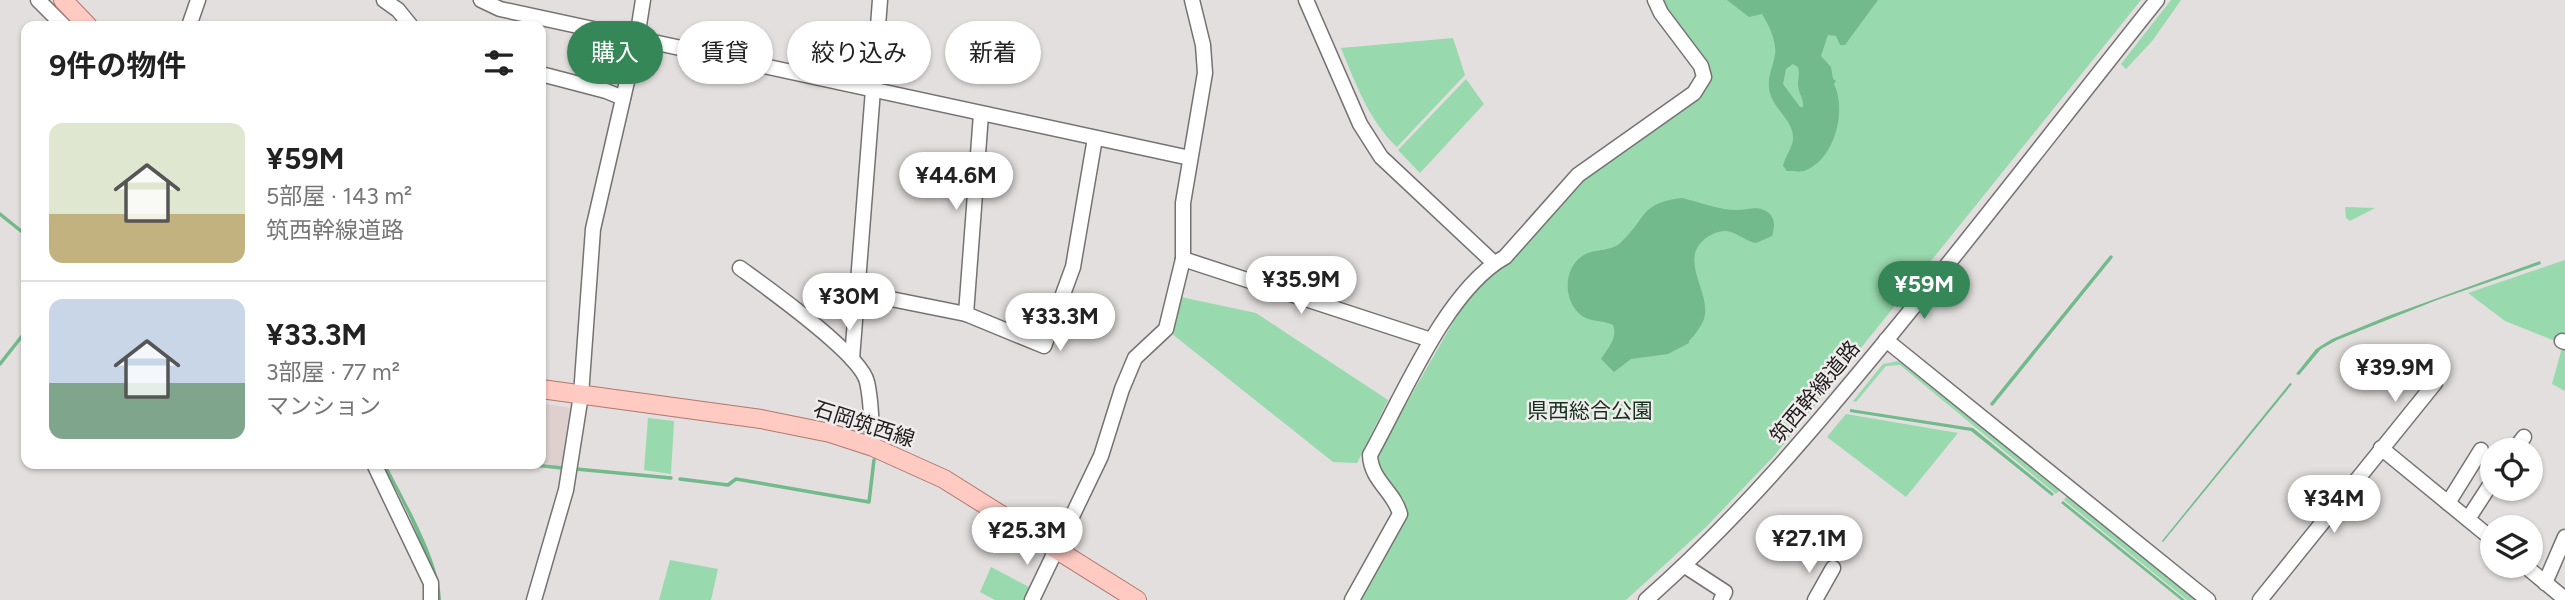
<!DOCTYPE html>
<html lang="ja">
<meta charset="utf-8">
<style>
:root{--surface:#fff;--page:#f2f2f2;--text:#222;--muted:#767676;--line:#e0e0e0;--accent:#368758}
body{margin:0;font-family:Figtree,"Noto Sans JP",sans-serif;background:var(--page);color:var(--text);height:100vh;display:flex;flex-direction:column;font-size:26px;white-space:nowrap}
*{box-sizing:border-box;margin:0}
p{font-size:23px;color:var(--muted)}
.icon{flex:none;width:38px;height:38px;fill:none;stroke:currentColor;stroke-width:2;stroke-linecap:round;stroke-linejoin:round}
.map{position:relative;flex:1;overflow:hidden}
.drawer{position:absolute;left:21px;top:21px;width:525px;height:448px;display:flex;flex-direction:column;background:var(--surface);border-radius:14px;box-shadow:0 2px 5px #0004}
.drawer>*{flex:none}
.hud{position:absolute;left:567px;top:21px;width:665px;height:63px;display:flex;gap:14px}
.fabs{position:absolute;left:2480px;top:438px;display:grid;gap:14px}
.fabs a{display:grid;place-items:center;width:63px;height:63px;border-radius:50%;background:var(--surface);box-shadow:0 2px 5px #0004;font-size:35px}
.price{position:absolute;translate:-50% -60px;padding:0 16px;border-radius:24px;background:#fff;color:#222;font-size:23px;line-height:46px;filter:drop-shadow(0 2px 4px #0008)}
.price::after{content:'';position:absolute;left:50%;top:42px;width:21px;height:16px;margin-left:-10px;background:inherit;clip-path:polygon(0 0,100% 0,50% 100%)}
.price.selected{background:var(--accent);color:#fff}
ul{padding:0;list-style:none}
li{display:flex;align-items:center;gap:21px;height:175px;padding:0 28px}
li+li{border-top:2px solid var(--line)}
li span{display:grid;place-items:center;flex:none;width:196px;height:140px;border-radius:14px;color:#555}
li>.icon{margin-inline-start:auto}
span .icon{width:84px;height:84px;fill:#fffc;stroke-width:1}
li b{font-size:30px}
h2{display:flex;justify-content:space-between;align-items:center;height:84px;padding:0 28px;font-size:30px}
.chip{padding:0 24px;border-radius:32px;background:var(--surface);box-shadow:0 2px 5px #0004;font-size:24px;line-height:63px}
.chip.selected{background:var(--accent);color:#fff}
.map>svg:first-child{display:block}
.built{fill:#ddd0ce}
.green{fill:#98d9ae}
.water{fill:#72ba8c;fill-rule:evenodd}
.lines{fill:none;stroke-linecap:round;stroke-linejoin:round}
.stream{stroke:#72ba8c;stroke-width:3.5}
.minor-casing{stroke:#767272;stroke-width:17}
.major-casing{stroke:#b0776e;stroke-width:20}
.minor{stroke:#fff;stroke-width:14}
.major{stroke:#fecac2;stroke-width:18}
.labels{text-anchor:middle;stroke-width:5;stroke-linejoin:round;paint-order:stroke}
.street-label{font-size:21px;fill:#201e1e;stroke:#f0eceb}
.park-label{font-size:21px;fill:#12321f;stroke:#f0eceb}
</style>
<div class="map">
<svg width="2565" height="600" viewBox="0 0 2565 600">
<rect width="100%" height="100%" fill="#e3dfde"/>
<path class="built" d="M541 403 570 408 561 467 541 463Z"/>
<g class="green">
<path d="M1659 0H2141L1774 456 1706 527 1626 600H1360L1404 521C1412 489 1389 494 1378 473 1376 469 1376 461 1376 456L1466 300 1493 270H1501L1572 186 1637 142 1667 119 1709 80Z"/>
<path d="M2171 0H2181L2153 40 2126 69 2121 64Z"/>
<path d="M1453 38 1465 75 1397 147C1369 121 1355 82 1341 48Z"/>
<path d="M1466 79 1484 104 1420 173 1398 150Z"/>
<path d="M2345 207 2375 208 2350 221 2346 218Z"/>
<path d="M2565 260V391L2552 384 2563 344 2505 321 2468 293Z"/>
<path d="M1181 297 1256 313 1388 400 1357 463 1333 462 1171 333Z"/>
<path d="M1899 361 2060 490 2056 494 1900 365 1886 366 1856 402 1853 401 1883 364Z"/>
<path d="M1846 414 1958 433 1906 497 1827 437Z"/>
<path d="M648 418 674 421 671 474 644 470Z"/>
<path d="M2067 496 2195 600H2187L2064 500Z"/>
<path d="M670 560 718 569 711 600H659Z"/>
<path d="M991 567 1031 588 1024 600H995L980 592Z"/>
</g>
<g class="water">
<path d="M1727 0H1878L1845 45H1840L1836 36 1828 35 1821 56 1831 67 1833 79 1836 81 1834 84C1847 110 1835 160 1804 171 1799 172 1792 171 1787 171L1783 166C1785 155 1794 147 1793 136 1792 118 1770 107 1769 87 1768 76 1773 66 1775 55 1777 42 1769 25 1762 14L1749 17ZM1793 64 1798 67C1800 74 1798 78 1798 84 1798 93 1804 99 1803 107H1800L1783 84 1786 69Z"/>
<path d="M1682 198C1699 202 1719 210 1737 210 1748 210 1760 204 1770 214 1776 221 1774 228 1772 236L1756 243C1745 241 1737 232 1726 231 1718 231 1712 234 1706 238 1677 260 1712 292 1704 319 1702 325 1695 335 1689 341V343L1668 354 1631 359 1614 372 1601 359C1608 348 1618 338 1613 325 1603 320 1591 322 1582 316 1561 300 1563 263 1588 253 1598 249 1610 251 1619 244 1647 220 1638 203 1682 198Z"/>
<path d="M2540 261 2541 264 2437 300 2337 340 2321 349 2299 375 2296 374 2316 349 2332 339 2388 316Z"/>
<path d="M2290 383 2292 384 2163 542 2162 541Z"/>
<path d="M1850 409 1973 428 2054 494 2052 496 1971 431 1850 412Z"/>
<path d="M381 464H386C404 500 440 560 441 600H437C434 564 401 495 381 464Z"/>
<path d="M2063 501 2185 600H2181L2061 503Z"/>
</g>
<g class="lines">
<g class="stream">
<path d="M0 214 26 235"/>
<path d="M0 364 26 331"/>
<path d="M1992 404 2111 257"/>
<path d="M525 464 562 468"/>
<path d="M576 469 671 478"/>
<path d="M680 479 728 485 736 479 869 502 874 460"/>
</g>
<defs>
<g id="minor">
<path d="M38 0 64 26"/>
<path d="M384 0 398 10 411 26"/>
<path d="M481 0 500 9 1190 158"/>
<path d="M1306 0 1360 124 1381 157 1494 263"/>
<path d="M189 26 198 0"/>
<path d="M541 74 606 91 623 98"/>
<path d="M1183 259 1431 340"/>
<path d="M740 268C766 287 861 354 867 382 872 403 871 426 873 447"/>
<path d="M856 292 966 314 1044 346 1073 267 1095 138"/>
<path d="M966 314 981 114"/>
<path d="M1886 340 2208 600"/>
<path d="M2562 341 2565 342"/>
<path d="M852 359 880 0"/>
<path d="M2381 448 2492 539"/>
<path d="M2514 450 2524 437"/>
<path d="M374 464 431 583V600"/>
<path d="M2448 503 2481 450"/>
<path d="M2468 519 2492 482"/>
<path d="M2524 565 2565 599"/>
<path d="M1685 566 1725 592 1721 600"/>
<path d="M2545 583 2565 537"/>
<path d="M534 600 566 490 581 395 593 229 637 38 643 0"/>
<path d="M1032 600 1101 456 1122 389 1135 358 1166 329 1183 259V203L1205 73 1203 45 1192 0"/>
<path d="M1352 600 1400 514C1394 491 1371 481 1370 455 1403 396 1446 290 1505 257L1578 175 1694 93 1704 77 1701 66 1661 13 1655 0"/>
<path d="M1646 600C1738 519 1816 426 1893 332 1983 222 2069 110 2157 0"/>
<path d="M1815 600 1833 568"/>
<path d="M2260 600 2435 383"/>
</g>
<g id="major">
<path d="M63 0 88 26"/>
<path d="M541 389 761 419 830 433 873 447 944 479 1137 600"/>
</g>
</defs>
<use href="#minor" class="minor-casing"/>
<use href="#major" class="major-casing"/>
<use href="#minor" class="minor"/>
<use href="#major" class="major"/>
</g>
<g class="labels">
<g class="street-label">
<text transform="translate(1815 392) rotate(-50)" y="7">筑西幹線道路</text>
<text transform="translate(864 424) rotate(18)" y="7">石岡筑西線</text>
</g>
<g class="park-label">
<text x="1590" y="418">県西総合公園</text>
</g>
</g>
</svg>
<div class="fabs">
<a><svg class="icon" aria-label="locate" viewBox="0 0 24 24"><circle cx="12" cy="12" r="6"/><path d="M12 2v4M12 18v4M2 12h4M18 12h4"/></svg></a>
<a><svg class="icon" aria-label="layers" viewBox="0 0 24 24"><path d="M12 4l9 5-9 5-9-5zM3 14l9 5 9-5"/></svg></a>
</div>
<b class="price" style="left:956px;top:212px">¥44.6M</b>
<b class="price" style="left:1301px;top:316px">¥35.9M</b>
<b class="price selected" style="left:1924px;top:321px">¥59M</b>
<b class="price" style="left:849px;top:333px">¥30M</b>
<b class="price" style="left:1060px;top:353px">¥33.3M</b>
<b class="price" style="left:2395px;top:404px">¥39.9M</b>
<b class="price" style="left:2334px;top:535px">¥34M</b>
<b class="price" style="left:1027px;top:567px">¥25.3M</b>
<b class="price" style="left:1809px;top:575px">¥27.1M</b>
<div class="hud">
<a class="chip selected">購入</a>
<a class="chip">賃貸</a>
<a class="chip">絞り込み</a>
<a class="chip">新着</a>
</div>
<section class="drawer">
<h2>9件の物件<svg class="icon" aria-label="filters" viewBox="0 0 24 24"><path d="M4 7h16M4 17h16"/><circle cx="9" cy="7" r="2"/><circle cx="15" cy="17" r="2"/></svg></h2>
<ul>
<li><span style="background:linear-gradient(#dfe7d0 65%,#c2b280 0)"><svg class="icon" aria-label="home" viewBox="0 0 24 24"><path d="M3 11l9-7 9 7M6 9v11h12V9"/></svg></span><div><b>¥59M</b><p>5部屋 · 143 m²</p><p>筑西幹線道路</p></div></li>
<li><span style="background:linear-gradient(#c9d6e8 60%,#7fa58c 0)"><svg class="icon" aria-label="home" viewBox="0 0 24 24"><path d="M3 11l9-7 9 7M6 9v11h12V9"/></svg></span><div><b>¥33.3M</b><p>3部屋 · 77 m²</p><p>マンション</p></div></li>
</ul>
</section>
</div>
